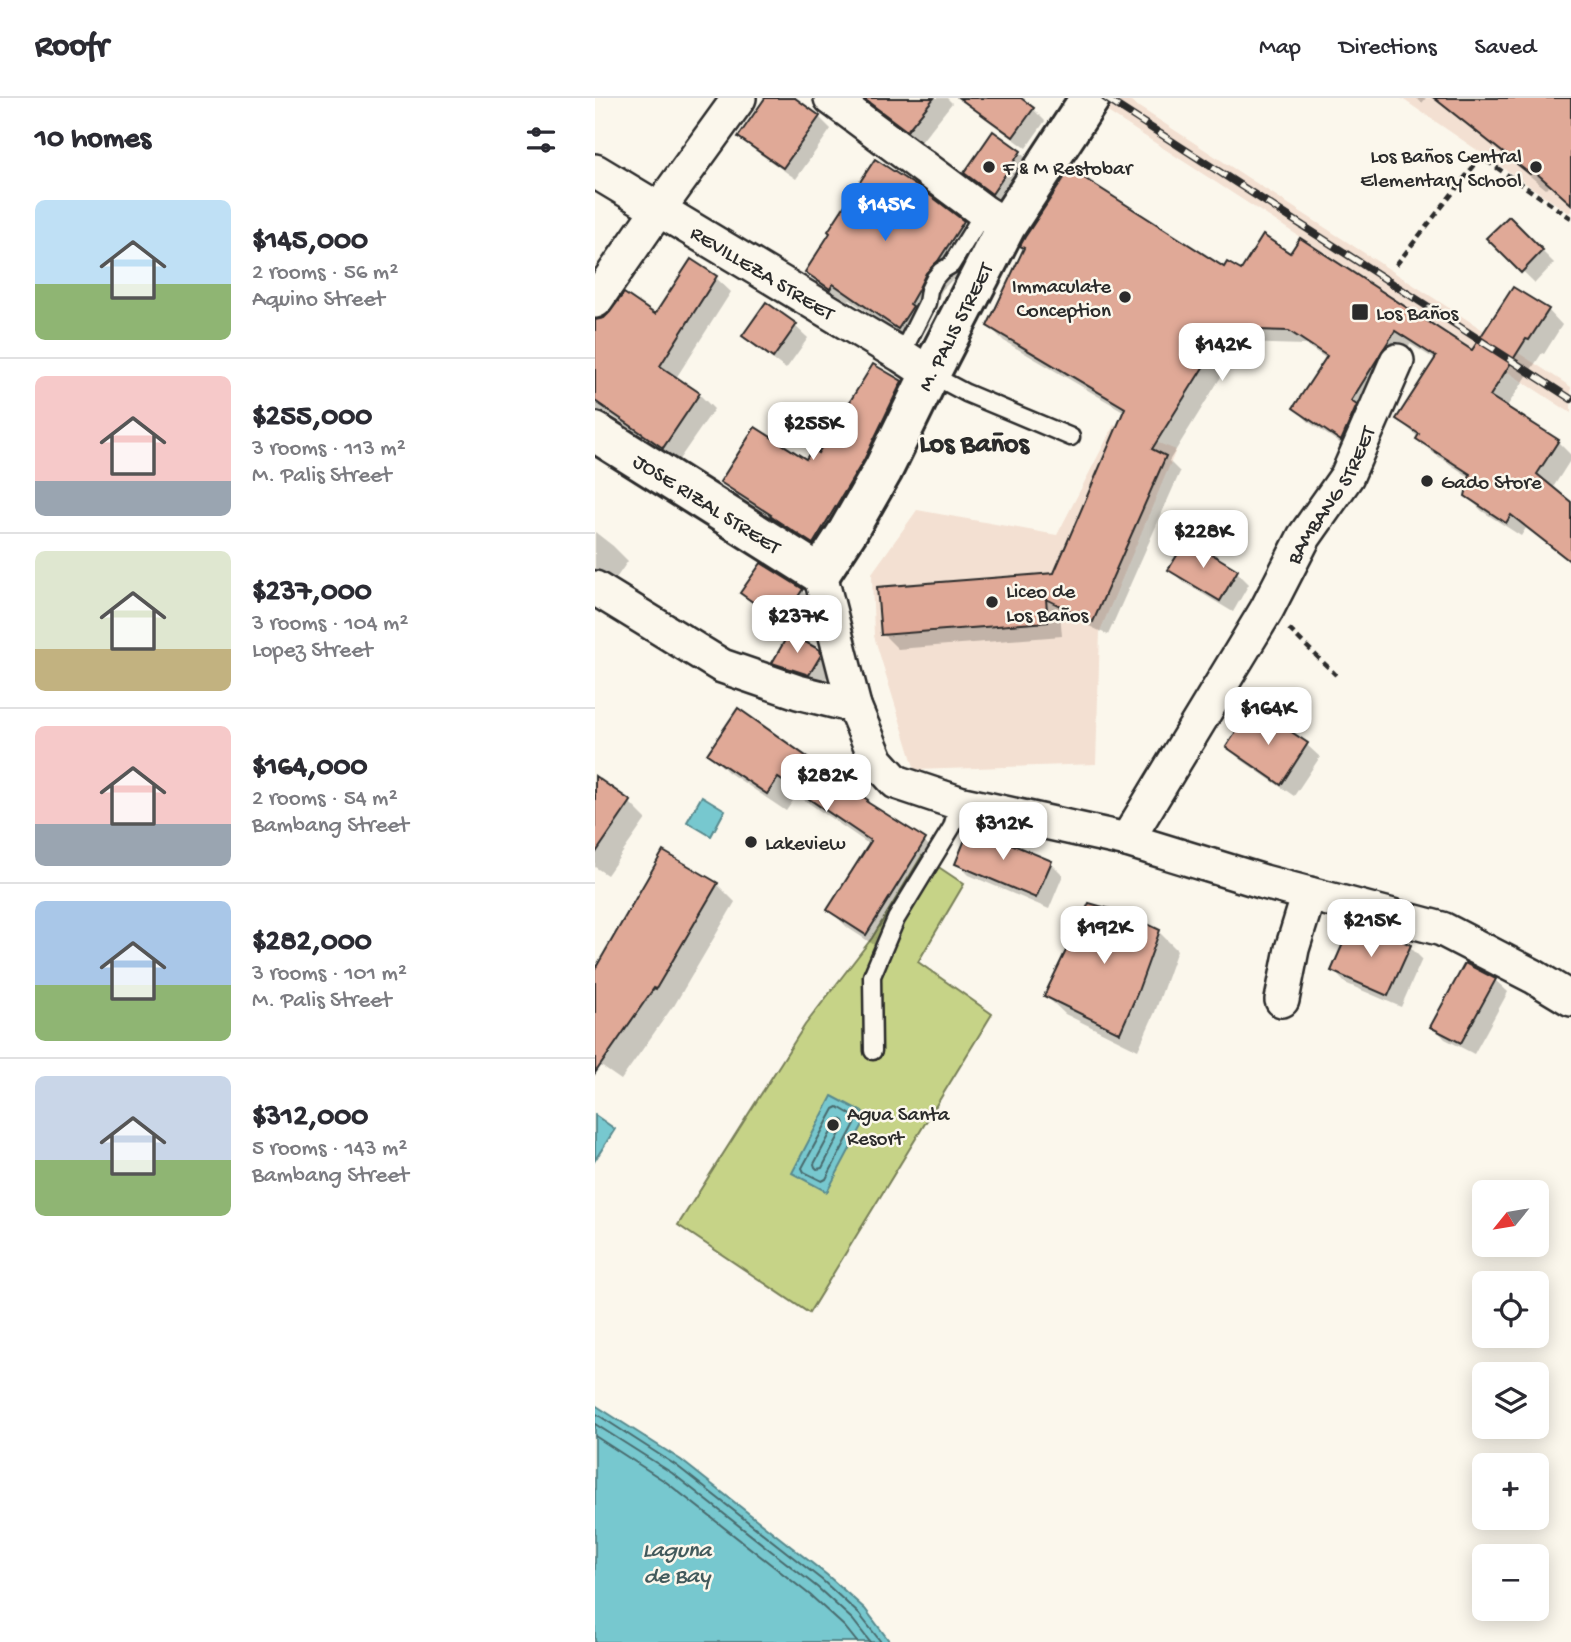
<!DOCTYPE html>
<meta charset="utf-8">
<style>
:root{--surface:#fff;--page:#f2f2f3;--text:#2b2b33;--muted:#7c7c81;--line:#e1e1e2;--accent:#1a73e8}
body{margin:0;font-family:"Gochi Hand",sans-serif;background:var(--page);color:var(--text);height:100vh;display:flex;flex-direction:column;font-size:26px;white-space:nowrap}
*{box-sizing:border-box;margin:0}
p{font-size:23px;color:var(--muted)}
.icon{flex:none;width:38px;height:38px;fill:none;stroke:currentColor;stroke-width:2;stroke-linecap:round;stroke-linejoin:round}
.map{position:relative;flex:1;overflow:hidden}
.panel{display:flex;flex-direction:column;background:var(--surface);width:595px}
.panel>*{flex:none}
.needle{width:46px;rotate:240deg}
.tools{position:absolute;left:877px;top:1082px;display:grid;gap:14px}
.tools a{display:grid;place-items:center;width:77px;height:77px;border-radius:10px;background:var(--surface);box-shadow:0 4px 18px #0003;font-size:35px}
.price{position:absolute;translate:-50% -60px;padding:0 16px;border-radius:14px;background:#fff;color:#222;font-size:23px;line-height:46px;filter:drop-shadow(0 2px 4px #0008)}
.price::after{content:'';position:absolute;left:50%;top:42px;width:21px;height:16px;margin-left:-10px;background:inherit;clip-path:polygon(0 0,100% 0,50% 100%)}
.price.on{background:var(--accent);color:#fff}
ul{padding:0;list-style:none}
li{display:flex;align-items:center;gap:21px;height:175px;padding:0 35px}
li+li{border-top:2px solid var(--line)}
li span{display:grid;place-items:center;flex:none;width:196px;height:140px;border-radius:10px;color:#555}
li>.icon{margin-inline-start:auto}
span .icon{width:84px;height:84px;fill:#fffc;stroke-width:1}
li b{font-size:30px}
h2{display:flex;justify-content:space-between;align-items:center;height:84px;padding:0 35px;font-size:30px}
header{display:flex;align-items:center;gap:42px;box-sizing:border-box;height:98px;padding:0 35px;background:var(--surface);border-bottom:2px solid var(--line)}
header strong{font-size:33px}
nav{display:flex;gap:38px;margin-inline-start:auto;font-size:24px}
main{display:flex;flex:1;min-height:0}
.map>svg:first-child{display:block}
.built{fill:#f3e0d2}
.green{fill:#c6d387;stroke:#787f59;stroke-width:2}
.water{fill:#77c8cf;stroke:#59898d;stroke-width:2}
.shadow{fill:#0003}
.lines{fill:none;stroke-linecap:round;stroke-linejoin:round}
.shore{stroke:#496a6d;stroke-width:2}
.building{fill:#e0a997;stroke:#2b2b2b;stroke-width:2}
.service-casing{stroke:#2b2b2b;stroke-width:21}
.minor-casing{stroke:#2b2b2b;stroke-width:38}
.secondary-casing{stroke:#2b2b2b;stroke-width:44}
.path{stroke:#2b2b2b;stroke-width:4.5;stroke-dasharray:7 5;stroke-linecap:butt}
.service{stroke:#fbf7ec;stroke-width:16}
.minor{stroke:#fbf7ec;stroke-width:33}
.secondary{stroke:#fbf7ec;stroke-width:38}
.rail-casing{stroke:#2b2b2b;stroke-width:8}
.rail{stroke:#fbf7ec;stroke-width:5;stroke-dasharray:16;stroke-linecap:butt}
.poi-dot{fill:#2b2b2b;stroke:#fbf7ec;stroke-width:2.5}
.labels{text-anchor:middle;stroke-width:5;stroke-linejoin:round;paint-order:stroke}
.poi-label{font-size:21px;fill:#2b2b2b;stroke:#fbf7ec;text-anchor:start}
.street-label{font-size:21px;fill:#2b2b2b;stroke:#fbf7ec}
.water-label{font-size:23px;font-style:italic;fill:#425a5c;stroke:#fbf7ec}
.district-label{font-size:28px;font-weight:bold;fill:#2b2b2b;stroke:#fbf7ec}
</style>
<header>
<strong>Roofr</strong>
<nav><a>Map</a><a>Directions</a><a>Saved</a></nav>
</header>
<main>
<section class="panel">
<h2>10 homes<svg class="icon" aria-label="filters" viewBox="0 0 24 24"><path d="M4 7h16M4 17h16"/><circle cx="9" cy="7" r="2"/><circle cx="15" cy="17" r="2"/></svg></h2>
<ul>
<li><span style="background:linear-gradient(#bfe0f5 60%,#8fb573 0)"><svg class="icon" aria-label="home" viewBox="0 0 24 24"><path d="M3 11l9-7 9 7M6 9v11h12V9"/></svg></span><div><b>$145,000</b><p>2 rooms · 56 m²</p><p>Aquino Street</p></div></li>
<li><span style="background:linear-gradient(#f6c9c9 75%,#9aa5b1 0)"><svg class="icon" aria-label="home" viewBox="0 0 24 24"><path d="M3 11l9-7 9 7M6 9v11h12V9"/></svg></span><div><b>$255,000</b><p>3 rooms · 113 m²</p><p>M. Palis Street</p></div></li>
<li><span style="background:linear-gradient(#dfe7d0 70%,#c2b280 0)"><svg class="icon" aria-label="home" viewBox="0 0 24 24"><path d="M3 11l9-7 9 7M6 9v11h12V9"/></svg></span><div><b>$237,000</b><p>3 rooms · 104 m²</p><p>Lopez Street</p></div></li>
<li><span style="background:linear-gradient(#f6c9c9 70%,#9aa5b1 0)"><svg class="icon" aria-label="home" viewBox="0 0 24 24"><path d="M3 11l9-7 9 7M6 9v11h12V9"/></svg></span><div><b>$164,000</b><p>2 rooms · 54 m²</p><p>Bambang Street</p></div></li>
<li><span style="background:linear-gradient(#a9c7e8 60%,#8fb573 0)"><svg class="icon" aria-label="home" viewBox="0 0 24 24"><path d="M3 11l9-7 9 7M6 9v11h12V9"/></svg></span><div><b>$282,000</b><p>3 rooms · 101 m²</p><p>M. Palis Street</p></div></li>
<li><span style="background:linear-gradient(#c9d6e8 60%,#8fb573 0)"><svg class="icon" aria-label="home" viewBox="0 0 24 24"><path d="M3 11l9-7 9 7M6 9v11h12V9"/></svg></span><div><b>$312,000</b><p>5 rooms · 143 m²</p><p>Bambang Street</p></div></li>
</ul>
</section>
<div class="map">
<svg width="976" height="1544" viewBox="0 0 976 1544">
<rect width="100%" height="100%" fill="#fbf7ec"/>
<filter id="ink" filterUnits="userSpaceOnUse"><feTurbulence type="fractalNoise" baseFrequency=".0143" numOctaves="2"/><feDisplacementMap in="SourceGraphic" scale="14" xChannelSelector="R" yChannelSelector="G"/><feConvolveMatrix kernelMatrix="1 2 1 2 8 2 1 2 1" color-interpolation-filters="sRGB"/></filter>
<g filter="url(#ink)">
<g class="built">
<path d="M491 0H530L976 289V315Z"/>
<path d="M806 0H976V113L974 115Z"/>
<path d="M519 327 581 352 505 533 501 666 320 672 279 538 277 475 322 412 462 437Z"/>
</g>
<path class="green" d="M327 758 369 786 323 864 397 916 214 1215 83 1127 210 927 277 840Z"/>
<g class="water">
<path d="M107 698 130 712 116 738 92 724Z"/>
<path d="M237 998 273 1017 232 1094 197 1075Z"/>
<path d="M0 1017 20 1031 0 1062Z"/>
<path d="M0 1307 86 1362 232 1477 270 1511 295 1544H0Z"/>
</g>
<g class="shadow">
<path d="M172 0H197L224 19 236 31 201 81 158 51 146 39Z"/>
<path d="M285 0H352L357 5 326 44 292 19 280 7Z"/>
<path d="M384 0H422L438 11 450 23 431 50 391 21 378 9Z"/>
<path d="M821 0H831L827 5Z"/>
<path d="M838 0H976V106L955 87 951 91Z"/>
<path d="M399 36 425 54 438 67 410 107 384 87 372 75Z"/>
<path d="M914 120 959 165 940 185 894 140Z"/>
<path d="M367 124 384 141 359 180 347 192 340 210 331 223 334 227 320 247 255 202 252 206 229 191 212 174Z"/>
<path d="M696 158 878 255 953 212 967 227 949 256 947 255 911 310 963 344 976 357V361L957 391 976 406V465L931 430 926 438 887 413 872 398 876 380 838 355 824 340 803 321 841 262 815 246 770 318 761 356 715 325 700 310 732 261 711 247 647 245 574 363 585 374 513 537 465 514 467 538 303 551 288 536 461 477 530 314 409 243 394 228 629 171 646 175Z"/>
<path d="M96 163 121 180 136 194 81 280 104 296 119 311 83 363 16 317 14 320 0 310V235L61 218Z"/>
<path d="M200 228 213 240 191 271 162 250 150 238Z"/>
<path d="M306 285 321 300 234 460 192 433 185 426 143 399 128 383 211 364 224 357Z"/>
<path d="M0 434 18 448 33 463 17 486 0 484Z"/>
<path d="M166 467 207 493 219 505 199 535 159 507 147 495Z"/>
<path d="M576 472 642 474 654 486 638 514 588 484Z"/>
<path d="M224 553 237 566V570L227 588 191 577 179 564Z"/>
<path d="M669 617 712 647 725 659 699 698 645 661 633 649 658 633Z"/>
<path d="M114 656 272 703 280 711 329 743 348 761 290 854 253 830 234 811 275 747 202 697 191 713 133 674Z"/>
<path d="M0 680 35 705 51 721 12 777 0 769Z"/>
<path d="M362 765H456L468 777 454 811 374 777Z"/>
<path d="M122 786 140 804 79 908H78L26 982 0 964V874Z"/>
<path d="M564 834 582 852 560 914 543 952 470 916 451 898Z"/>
<path d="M815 849 827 861 806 909 750 885 738 872Z"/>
<path d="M900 882 913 894 879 956 850 941 838 928Z"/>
</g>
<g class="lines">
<g class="shore">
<path d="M243 1009 260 1019 262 1022 231 1081 227 1083 209 1074 207 1070 239 1011Z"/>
<path d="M245 1021 249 1023 250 1026 227 1070 222 1071 220 1069 219 1066 242 1023Z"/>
<path d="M0 1315 82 1368 227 1482 264 1516 286 1544"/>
<path d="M0 1326 77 1375 222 1489 258 1522 275 1544"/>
<path d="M0 1338 71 1384 215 1497 250 1529 262 1544"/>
</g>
</g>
<g class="building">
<path d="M170 0H200L225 18 188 70 143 39Z"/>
<path d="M268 0H339L312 33Z"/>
<path d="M364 0H426L439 10 418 39Z"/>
<path d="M839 0H976V106L938 72 935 76Z"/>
<path d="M398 33 426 53 397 96 369 75Z"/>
<path d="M280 61 332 95 369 123 343 163 331 175 323 192 315 206 318 208 303 231 238 186 235 191 210 174 235 135 233 133Z"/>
<path d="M475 71 629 169 632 164 646 172 668 137 695 155 705 140 877 252 918 189 954 211 934 242 931 241 895 298 964 342 942 376 976 404V464L916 417 911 425 870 398 875 376 821 341 824 336 801 321 841 259 800 233 756 303 762 307 746 343 698 310 732 258 694 233 632 231 557 351 571 358 498 524 451 501 453 524 286 537 282 489 459 475 530 310 392 228 429 150 425 148 430 139Z"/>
<path d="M914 118 948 152 926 175 891 140Z"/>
<path d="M96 161 122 178 65 268 105 295 68 350 0 303V222L9 220 15 214 29 195 60 216Z"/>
<path d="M171 204 202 226 178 260 147 238Z"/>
<path d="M278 266 307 283 269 362 218 446 175 418 176 417 125 384 160 329 211 361 217 351 223 355Z"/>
<path d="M592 441 643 472 625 503 573 472Z"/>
<path d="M166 465 208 491 186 524 145 495Z"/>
<path d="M194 535 225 552 226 557 214 577 177 565Z"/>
<path d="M143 610 273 702 272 704 331 741 271 837 232 812 276 743 183 680 172 696 112 656Z"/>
<path d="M668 615 713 645 686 687 631 649 648 623 658 630Z"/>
<path d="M0 678 36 703 0 756Z"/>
<path d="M375 729 457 763 441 800 360 766Z"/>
<path d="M68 753 123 785 61 891 59 890 0 975V871Z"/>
<path d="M494 805 529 815 565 832 542 896 525 935 449 898Z"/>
<path d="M756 827 792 836 816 847 793 898 736 873Z"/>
<path d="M870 865 901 881 866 945 835 929Z"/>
</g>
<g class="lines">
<defs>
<g id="service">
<path d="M306 257 332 205 334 192 340 180 346 173 356 167 389 114"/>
<path d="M335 276 371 295 476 339"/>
<path d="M278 953 277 878 301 821 357 729 364 705"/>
</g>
<g id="minor">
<path d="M236 0 389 114 411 128"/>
<path id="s1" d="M0 73 306 257 335 276"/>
<path d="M0 203 63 112 144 0"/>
<path d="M225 476 259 608 282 663 301 684 364 705 532 742 669 784 847 831 938 878 976 901"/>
<path d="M0 490 127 568 203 594 259 608"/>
<path id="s2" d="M532 742 672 511 709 439 752 378 802 263"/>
<path d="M687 902 697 851 714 796"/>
</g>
<g id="secondary">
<path id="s3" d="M0 334 225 476 253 433 288 372 335 276 411 128 495 0"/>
</g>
</defs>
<use href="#service" class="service-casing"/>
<use href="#minor" class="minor-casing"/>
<use href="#secondary" class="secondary-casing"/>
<g class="path">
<path d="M801 167 886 59 976 120"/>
<path d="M694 531 741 577"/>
</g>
<use href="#service" class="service"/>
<use href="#minor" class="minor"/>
<use href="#secondary" class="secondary"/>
<defs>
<path id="rail" d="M510 0 976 301"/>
</defs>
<use href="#rail" class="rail-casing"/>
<use href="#rail" class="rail"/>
</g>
</g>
<g class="poi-dot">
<circle cx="394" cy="69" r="7"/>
<circle cx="941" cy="69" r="7"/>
<circle cx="530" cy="199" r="7"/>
<rect x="756" y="205" width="18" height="18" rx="3.5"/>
<circle cx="832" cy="383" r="7"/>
<circle cx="397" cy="504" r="7"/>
<circle cx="156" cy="744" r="7"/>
<circle cx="238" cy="1027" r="7"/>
</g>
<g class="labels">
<g class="poi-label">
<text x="927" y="64" text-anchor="end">Los Baños Central<tspan x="927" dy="24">Elementary School</tspan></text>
<text x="408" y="76">F &amp; M Restobar</text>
<text x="516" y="194" text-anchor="end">Immaculate<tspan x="516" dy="24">Conception</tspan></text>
<text x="781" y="221">Los Baños</text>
<text x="846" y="390">Gado Store</text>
<text x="411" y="499">Liceo de<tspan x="411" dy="24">Los Baños</tspan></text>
<text x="170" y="751">Lakeview</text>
<text x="252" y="1022">Agua Santa<tspan x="252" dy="24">Resort</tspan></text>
</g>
<g class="street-label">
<text dy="7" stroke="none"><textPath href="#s1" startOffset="196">REVILLEZA STREET</textPath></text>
<text dy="7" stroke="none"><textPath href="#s3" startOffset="548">M. PALIS STREET</textPath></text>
<text dy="7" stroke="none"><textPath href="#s2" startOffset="401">BAMBANG STREET</textPath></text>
<text dy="7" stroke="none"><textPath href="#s3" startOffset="133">JOSE RIZAL STREET</textPath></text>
</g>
<g class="water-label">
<text x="82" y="1458">Laguna<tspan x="82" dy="26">de Bay</tspan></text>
</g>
<g class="district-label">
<text x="379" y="353">Los Baños</text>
</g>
</g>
</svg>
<div class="tools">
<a><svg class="needle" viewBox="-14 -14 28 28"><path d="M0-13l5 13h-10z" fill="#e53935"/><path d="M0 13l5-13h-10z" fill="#7c7c81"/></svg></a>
<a><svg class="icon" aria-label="locate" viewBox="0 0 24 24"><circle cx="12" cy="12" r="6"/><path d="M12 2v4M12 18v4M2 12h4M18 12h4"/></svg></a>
<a><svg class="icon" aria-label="layers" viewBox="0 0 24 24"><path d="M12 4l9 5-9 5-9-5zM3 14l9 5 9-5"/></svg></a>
<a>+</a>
<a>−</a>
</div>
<b class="price on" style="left:290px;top:145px">$145K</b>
<b class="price" style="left:627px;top:285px">$142K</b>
<b class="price" style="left:218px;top:364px">$255K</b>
<b class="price" style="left:608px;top:472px">$228K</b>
<b class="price" style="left:202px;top:557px">$237K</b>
<b class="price" style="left:673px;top:649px">$164K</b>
<b class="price" style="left:231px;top:716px">$282K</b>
<b class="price" style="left:408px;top:764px">$312K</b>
<b class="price" style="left:776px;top:861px">$215K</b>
<b class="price" style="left:509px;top:868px">$192K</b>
</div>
</main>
